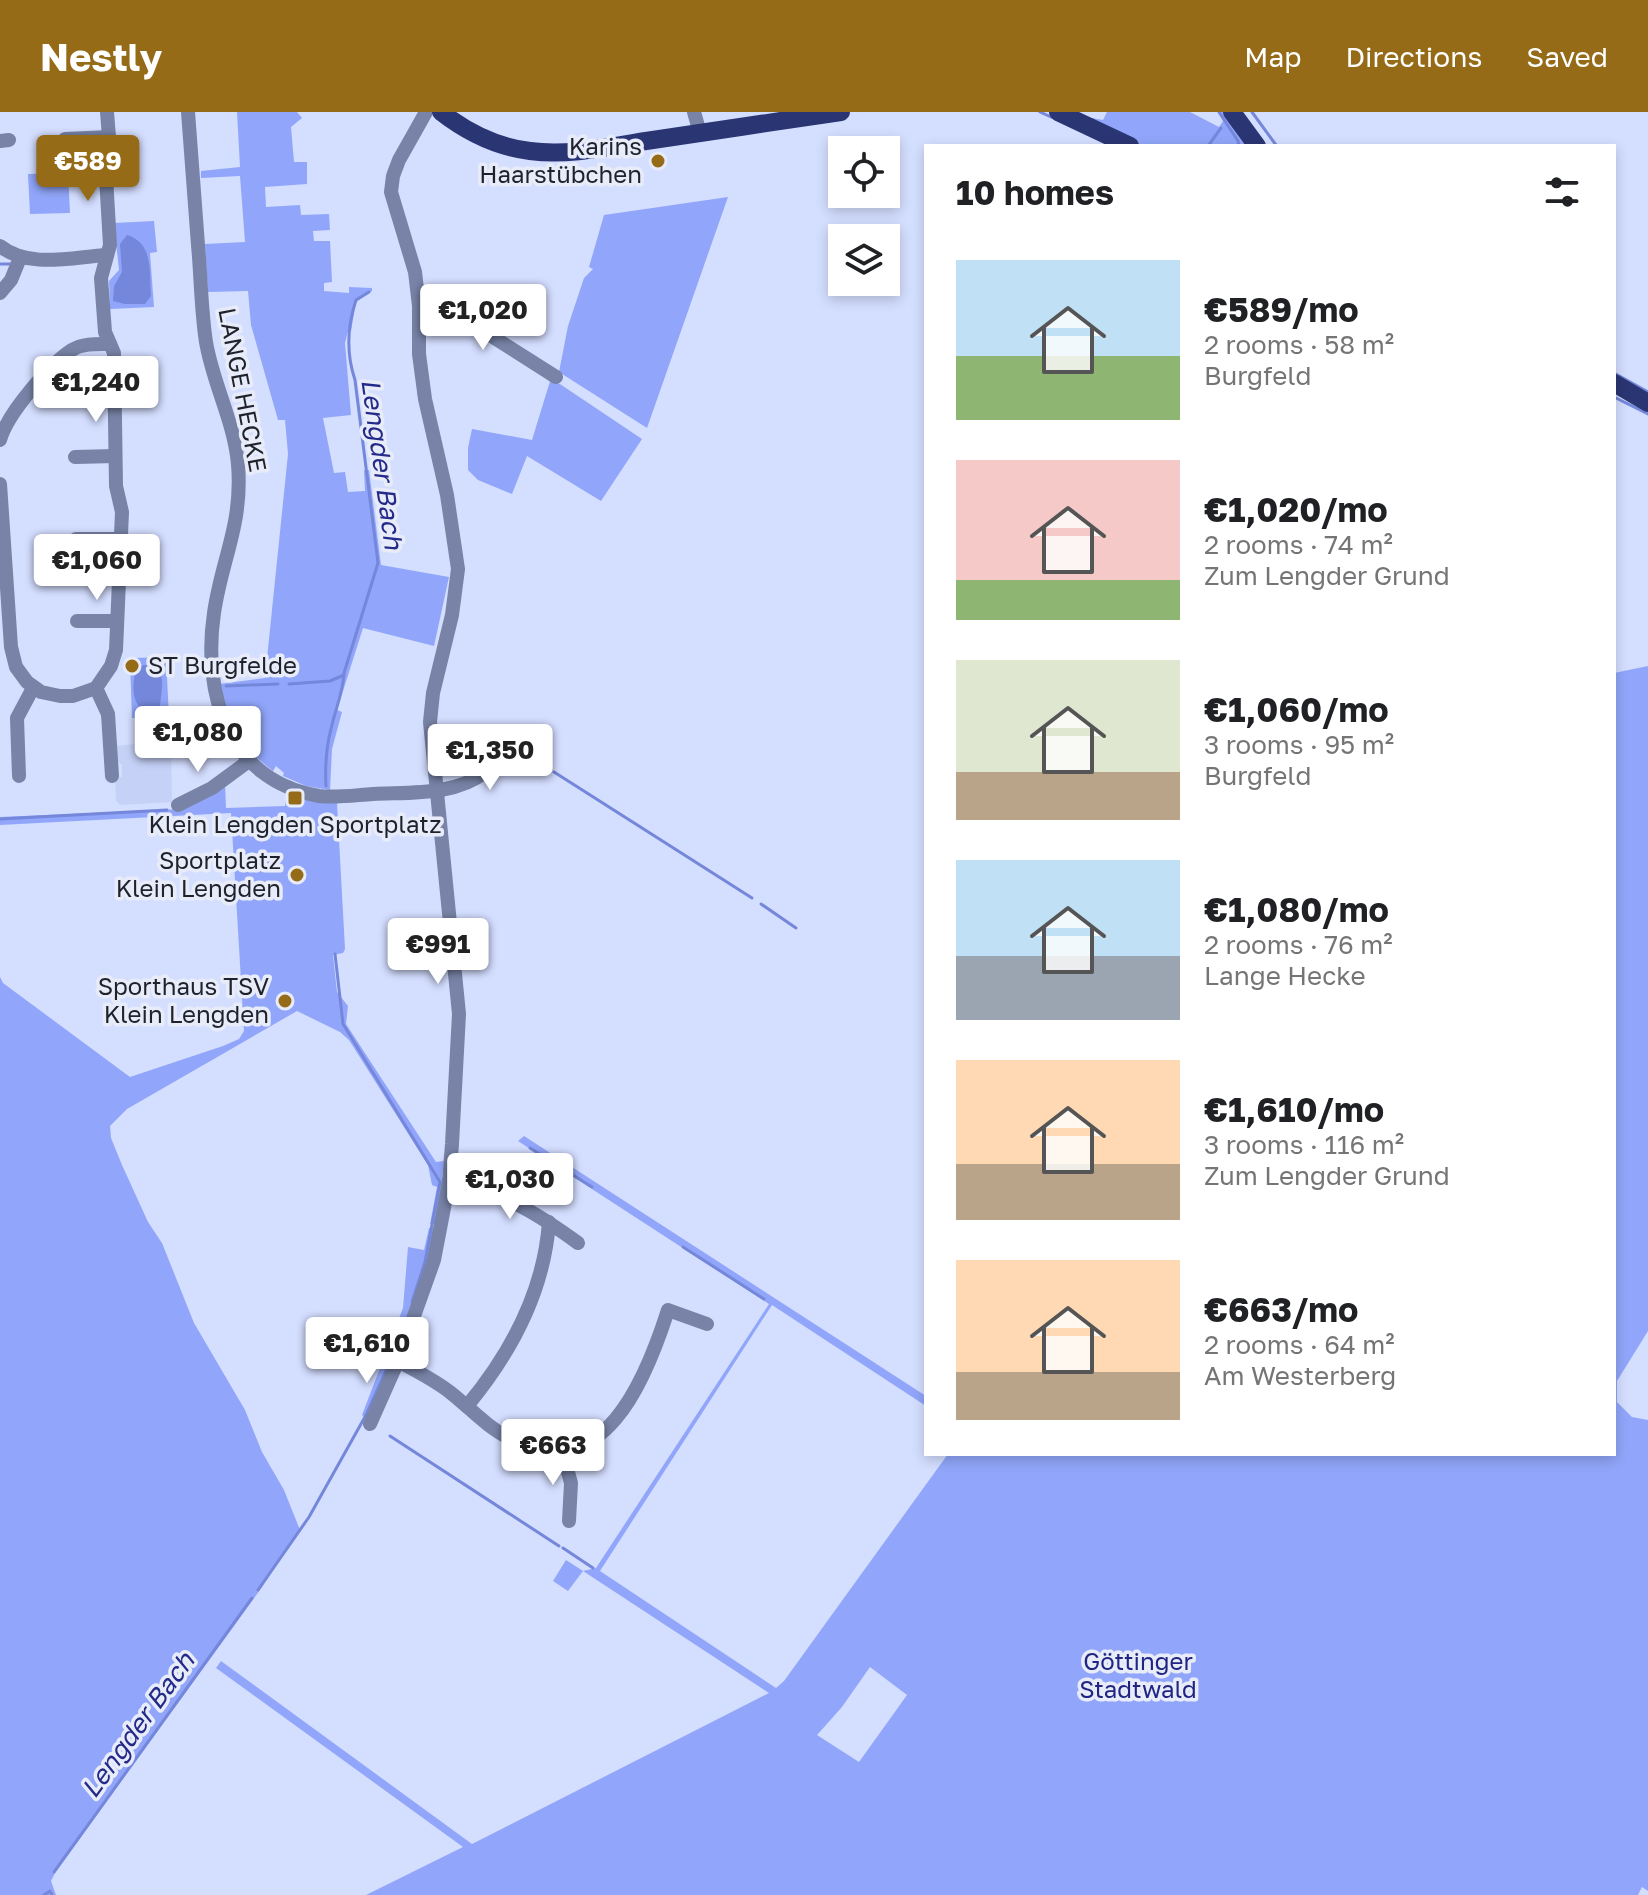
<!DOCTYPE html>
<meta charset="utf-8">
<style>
:root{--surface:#fff;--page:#f6f6f6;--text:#202124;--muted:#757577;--accent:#956b17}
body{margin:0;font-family:"Golos Text",sans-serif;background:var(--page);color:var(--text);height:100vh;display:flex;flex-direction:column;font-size:30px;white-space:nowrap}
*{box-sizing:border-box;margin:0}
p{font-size:26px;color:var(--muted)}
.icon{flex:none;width:44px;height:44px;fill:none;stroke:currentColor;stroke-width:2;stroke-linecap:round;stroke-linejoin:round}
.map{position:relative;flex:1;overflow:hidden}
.panel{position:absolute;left:924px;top:32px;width:692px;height:1312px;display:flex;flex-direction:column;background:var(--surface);border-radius:0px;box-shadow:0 4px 12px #0003}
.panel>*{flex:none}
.controls{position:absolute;left:828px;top:24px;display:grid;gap:16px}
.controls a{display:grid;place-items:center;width:72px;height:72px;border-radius:0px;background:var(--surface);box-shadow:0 4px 12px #0003;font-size:40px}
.price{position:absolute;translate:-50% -68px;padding:0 18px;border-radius:8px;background:#fff;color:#222;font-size:26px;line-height:52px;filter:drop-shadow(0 2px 4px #0008)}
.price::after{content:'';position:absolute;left:50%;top:48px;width:24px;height:18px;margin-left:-12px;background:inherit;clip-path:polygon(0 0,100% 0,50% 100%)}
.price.active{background:var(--accent);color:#fff}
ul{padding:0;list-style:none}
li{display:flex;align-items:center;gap:24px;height:200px;padding:0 32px}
li span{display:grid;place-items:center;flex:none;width:224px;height:160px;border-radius:0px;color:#555}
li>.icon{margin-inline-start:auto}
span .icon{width:96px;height:96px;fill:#fffc;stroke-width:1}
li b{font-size:34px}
h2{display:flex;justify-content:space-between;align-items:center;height:96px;padding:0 32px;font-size:34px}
header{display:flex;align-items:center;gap:48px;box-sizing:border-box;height:112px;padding:0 40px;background:var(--accent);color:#fff}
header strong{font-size:38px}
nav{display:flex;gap:44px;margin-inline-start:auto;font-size:28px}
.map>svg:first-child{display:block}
.built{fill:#c6d1f8}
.green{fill:#91a6fa;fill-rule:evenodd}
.water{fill:#7487da}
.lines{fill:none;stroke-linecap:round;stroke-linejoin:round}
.stream{stroke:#7487da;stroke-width:3}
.minor{stroke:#7883a7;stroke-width:14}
.major{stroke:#2a3573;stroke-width:18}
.poi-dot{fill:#956b17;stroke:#e8ecf9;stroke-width:3}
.labels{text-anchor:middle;stroke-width:7;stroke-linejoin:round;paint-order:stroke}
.poi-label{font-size:24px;fill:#1e222d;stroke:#e8ecf9;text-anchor:end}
.street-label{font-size:24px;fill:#1e222d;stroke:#e8ecf9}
.park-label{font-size:24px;fill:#202584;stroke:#e8ecf9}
.water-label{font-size:26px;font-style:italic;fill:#242a8a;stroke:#e8ecf9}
</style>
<header>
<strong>Nestly</strong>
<nav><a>Map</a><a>Directions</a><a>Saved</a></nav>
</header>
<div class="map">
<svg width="1648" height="1783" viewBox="0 0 1648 1783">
<rect width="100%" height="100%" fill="#d4deff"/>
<path class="built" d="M171 629 172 690 120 693 116 689 115 666 122 665V653L115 648 114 634Z"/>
<g class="green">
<path d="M237 0H297L302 6 291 15 294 50H307V72L265 75 266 95 300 93 301 103 329 102 330 118 313 119 314 129H330L332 170 324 171V179L349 181V175L372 176V179L356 190 351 219H348L345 231 351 303 323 306 334 361 345 360 348 380 365 379 364 358H369L381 453 449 465 434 534 363 516 337 598 342 600 332 637 330 678 306 674 283 664 284 661 276 654 273 659C237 632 231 614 219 572L265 566 288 342 285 308H278L251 213 248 179 208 180 205 132 245 130 240 64 201 66V59L240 55Z"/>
<path d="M1107 0H1190L1219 15 1223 9 1218 0H1224L1249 34H1139L1090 10 1092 6 1103 8Z"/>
<path d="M68 61 70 101 30 102 28 62Z"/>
<path d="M728 85 647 316 559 260 568 214 584 166 593 157 589 155 604 103Z"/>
<path d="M154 109 157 140 150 141 154 195 110 197 109 169 119 158 114 111Z"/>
<path d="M551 266 642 327 601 389 527 344 512 382 478 368 468 358V336L472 317 532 328Z"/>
<path d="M166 545 169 605 132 606 130 551H135V546Z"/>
<path d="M1648 554V1219L1617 1269V1290L1632 1305 1648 1308V1779L1642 1775 1638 1783H366L463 1735 216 1556 221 1549 472 1732 769 1581 583 1459 568 1479 553 1469 566 1448 583 1459 596 1456 769 1192 518 1029 524 1024 926 1284V1294L772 1193 600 1459 776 1576 784 1569 948 1342H1614V561ZM870 1555 907 1583 859 1650 817 1623 842 1595Z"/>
<path d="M225 671 226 696 285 694 286 687 297 689V685H300L337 691 345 837 343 841 333 843 337 880 348 894 346 912 436 1050 444 1049 442 1065 444 1066 437 1112H430L437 1075 432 1073 428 1053 349 928 340 920 297 899 127 997 110 1014 111 1026 122 1053 148 1110 162 1131 194 1211 245 1298 262 1340 284 1378 300 1418 260 1478 56 1759 51 1769 56 1783H0V865L3 871 130 965 223 934 239 927 244 919 231 701 0 713V705L183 697Z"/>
<path d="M429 1116 436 1118 418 1183 368 1309 362 1303 403 1196 408 1135 424 1138Z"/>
</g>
<g class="water">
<path d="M127 123C154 131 149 160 151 184L145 192H125L113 189 114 174 122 160 120 132Z"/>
<path d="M144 553C171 556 160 579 160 598 134 609 128 574 138 555Z"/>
</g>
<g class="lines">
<g class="stream">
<path d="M1040 0 1051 5"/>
<path d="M1219 0 1238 29 1239 34"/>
<path d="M1252 0 1276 33"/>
<path d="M1208 34 1221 16"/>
<path d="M0 152H11"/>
<path d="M1614 261 1648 280"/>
<path d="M1614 285 1648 302"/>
<path d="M289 572 330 569 344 563"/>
<path d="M226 574 278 572"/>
<path d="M554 660 752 786"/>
<path d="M326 674C325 655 326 636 331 617 335 598 343 581 344 561L378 451 355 268C346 241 347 215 356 188L369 180"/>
<path d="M0 707 167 698"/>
<path d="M761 792 796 816"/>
<path d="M335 842 343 912 440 1070 425 1150 412 1190"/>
<path d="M530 1036 592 1075"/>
<path d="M683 1135 764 1187"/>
<path d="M390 1324 559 1434"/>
<path d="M563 1436 593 1456"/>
<path d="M258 1478 309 1405 366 1303 393 1243"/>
<path d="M54 1760 252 1486"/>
<path d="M44 1783 50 1779 52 1783"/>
</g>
<g class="minor">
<path d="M188 0C191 44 195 89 198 133 201 165 201 198 206 230 213 272 234 309 238 352 243 412 222 446 214 501 202 581 228 669 319 684 336 686 356 683 373 682 409 680 455 684 485 660 496 652 504 640 513 629"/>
<path d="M694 0 700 21"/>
<path d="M65 27 109 25"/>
<path d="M0 29 9 28"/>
<path d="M0 134C29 157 72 145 107 143"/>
<path d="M0 181 11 168 20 146"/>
<path d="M419 194 471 211 556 265"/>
<path d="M0 328C7 302 50 252 72 238 83 231 98 232 110 232"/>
<path d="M75 345 115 344"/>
<path d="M0 372 11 535 16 555 27 570 41 580 60 584H73L96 576 111 554 116 538 122 400 116 374 114 241 105 220 101 166 110 133 105 48 109 25 107 0"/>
<path d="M76 427H121"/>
<path d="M77 509H117"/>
<path d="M96 576 108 602 112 664"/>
<path d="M19 664 17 606 33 576"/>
<path d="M178 693 212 676 250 648"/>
<path d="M449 1070C499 1078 537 1101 578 1131"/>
<path d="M398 1249C416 1259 435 1268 451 1281 470 1296 487 1315 509 1326 603 1377 646 1267 668 1198L707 1212"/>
<path d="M467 1294C511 1241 544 1180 549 1110"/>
<path d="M370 1312 398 1249 434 1148 449 1070 452 1032 459 902 430 610 433 581 452 503 458 457 447 383 425 287 419 242V194L415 160 391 80 393 64 399 48 426 0"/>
<path d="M562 1338 571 1371 569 1409"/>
</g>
<g class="major">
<path d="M441 0C468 21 496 35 530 39 569 44 608 35 646 29 711 19 776 10 841 0"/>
<path d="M1058 0 1130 34"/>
<path d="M1232 0 1257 34"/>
<path d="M1614 271 1648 291"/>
</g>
</g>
<g class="poi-dot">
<circle cx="658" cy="49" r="8"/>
<circle cx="132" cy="554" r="8"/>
<rect x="287" y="678" width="16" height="16" rx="4"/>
<circle cx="297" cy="763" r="8"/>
<circle cx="285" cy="889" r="8"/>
</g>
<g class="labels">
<g class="poi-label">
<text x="642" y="43">Karins<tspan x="642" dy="28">Haarstübchen</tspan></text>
<text x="148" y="562" text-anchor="start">ST Burgfelde</text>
<text x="295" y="721" text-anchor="middle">Klein Lengden Sportplatz</text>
<text x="281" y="757">Sportplatz<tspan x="281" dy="28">Klein Lengden</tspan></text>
<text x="269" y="883">Sporthaus TSV<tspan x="269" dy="28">Klein Lengden</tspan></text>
</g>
<g class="street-label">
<text transform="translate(242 278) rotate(79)" y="8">LANGE HECKE</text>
</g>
<g class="park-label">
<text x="1138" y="1558">Göttinger<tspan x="1138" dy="28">Stadtwald</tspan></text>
</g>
<g class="water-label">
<text transform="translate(382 352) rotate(82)" y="9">Lengder Bach</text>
<text transform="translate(138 1613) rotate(-54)" y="9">Lengder Bach</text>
</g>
</g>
</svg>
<div class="controls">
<a><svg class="icon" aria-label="locate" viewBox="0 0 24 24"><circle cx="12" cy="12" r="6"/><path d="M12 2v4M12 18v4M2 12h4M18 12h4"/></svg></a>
<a><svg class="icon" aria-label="layers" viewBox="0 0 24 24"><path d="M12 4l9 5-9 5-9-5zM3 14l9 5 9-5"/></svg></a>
</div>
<b class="price active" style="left:88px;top:91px">€589</b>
<b class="price" style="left:483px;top:240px">€1,020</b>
<b class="price" style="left:96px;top:312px">€1,240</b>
<b class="price" style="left:97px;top:490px">€1,060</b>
<b class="price" style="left:198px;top:662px">€1,080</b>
<b class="price" style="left:490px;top:680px">€1,350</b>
<b class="price" style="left:438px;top:874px">€991</b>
<b class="price" style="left:510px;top:1109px">€1,030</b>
<b class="price" style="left:367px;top:1273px">€1,610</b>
<b class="price" style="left:553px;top:1375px">€663</b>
<section class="panel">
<h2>10 homes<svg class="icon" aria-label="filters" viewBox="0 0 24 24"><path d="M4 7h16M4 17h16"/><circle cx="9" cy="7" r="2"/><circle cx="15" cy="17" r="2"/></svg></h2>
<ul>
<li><span style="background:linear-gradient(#bfe0f5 60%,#8fb573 0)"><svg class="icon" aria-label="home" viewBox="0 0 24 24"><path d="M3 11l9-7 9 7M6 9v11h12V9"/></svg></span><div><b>€589/mo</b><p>2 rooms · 58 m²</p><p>Burgfeld</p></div></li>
<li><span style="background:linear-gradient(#f6c9c9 75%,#8fb573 0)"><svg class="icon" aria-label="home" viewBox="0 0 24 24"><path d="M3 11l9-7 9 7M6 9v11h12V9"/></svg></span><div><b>€1,020/mo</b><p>2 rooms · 74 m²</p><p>Zum Lengder Grund</p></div></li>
<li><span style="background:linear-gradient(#dfe7d0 70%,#b9a48a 0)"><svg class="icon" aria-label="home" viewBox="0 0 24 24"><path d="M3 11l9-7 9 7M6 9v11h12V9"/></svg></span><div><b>€1,060/mo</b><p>3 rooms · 95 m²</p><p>Burgfeld</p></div></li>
<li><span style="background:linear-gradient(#bfe0f5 60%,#9aa5b1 0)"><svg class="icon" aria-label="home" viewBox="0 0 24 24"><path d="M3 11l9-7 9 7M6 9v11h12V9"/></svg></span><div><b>€1,080/mo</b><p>2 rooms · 76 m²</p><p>Lange Hecke</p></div></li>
<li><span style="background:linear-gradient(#ffd9b3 65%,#b9a48a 0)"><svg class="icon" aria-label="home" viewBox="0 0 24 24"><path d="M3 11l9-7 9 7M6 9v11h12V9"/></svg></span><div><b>€1,610/mo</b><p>3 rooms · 116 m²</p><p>Zum Lengder Grund</p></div></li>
<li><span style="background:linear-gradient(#ffd9b3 70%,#b9a48a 0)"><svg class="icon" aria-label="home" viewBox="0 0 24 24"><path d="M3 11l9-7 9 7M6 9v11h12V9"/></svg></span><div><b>€663/mo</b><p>2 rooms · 64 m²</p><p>Am Westerberg</p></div></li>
</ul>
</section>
</div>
